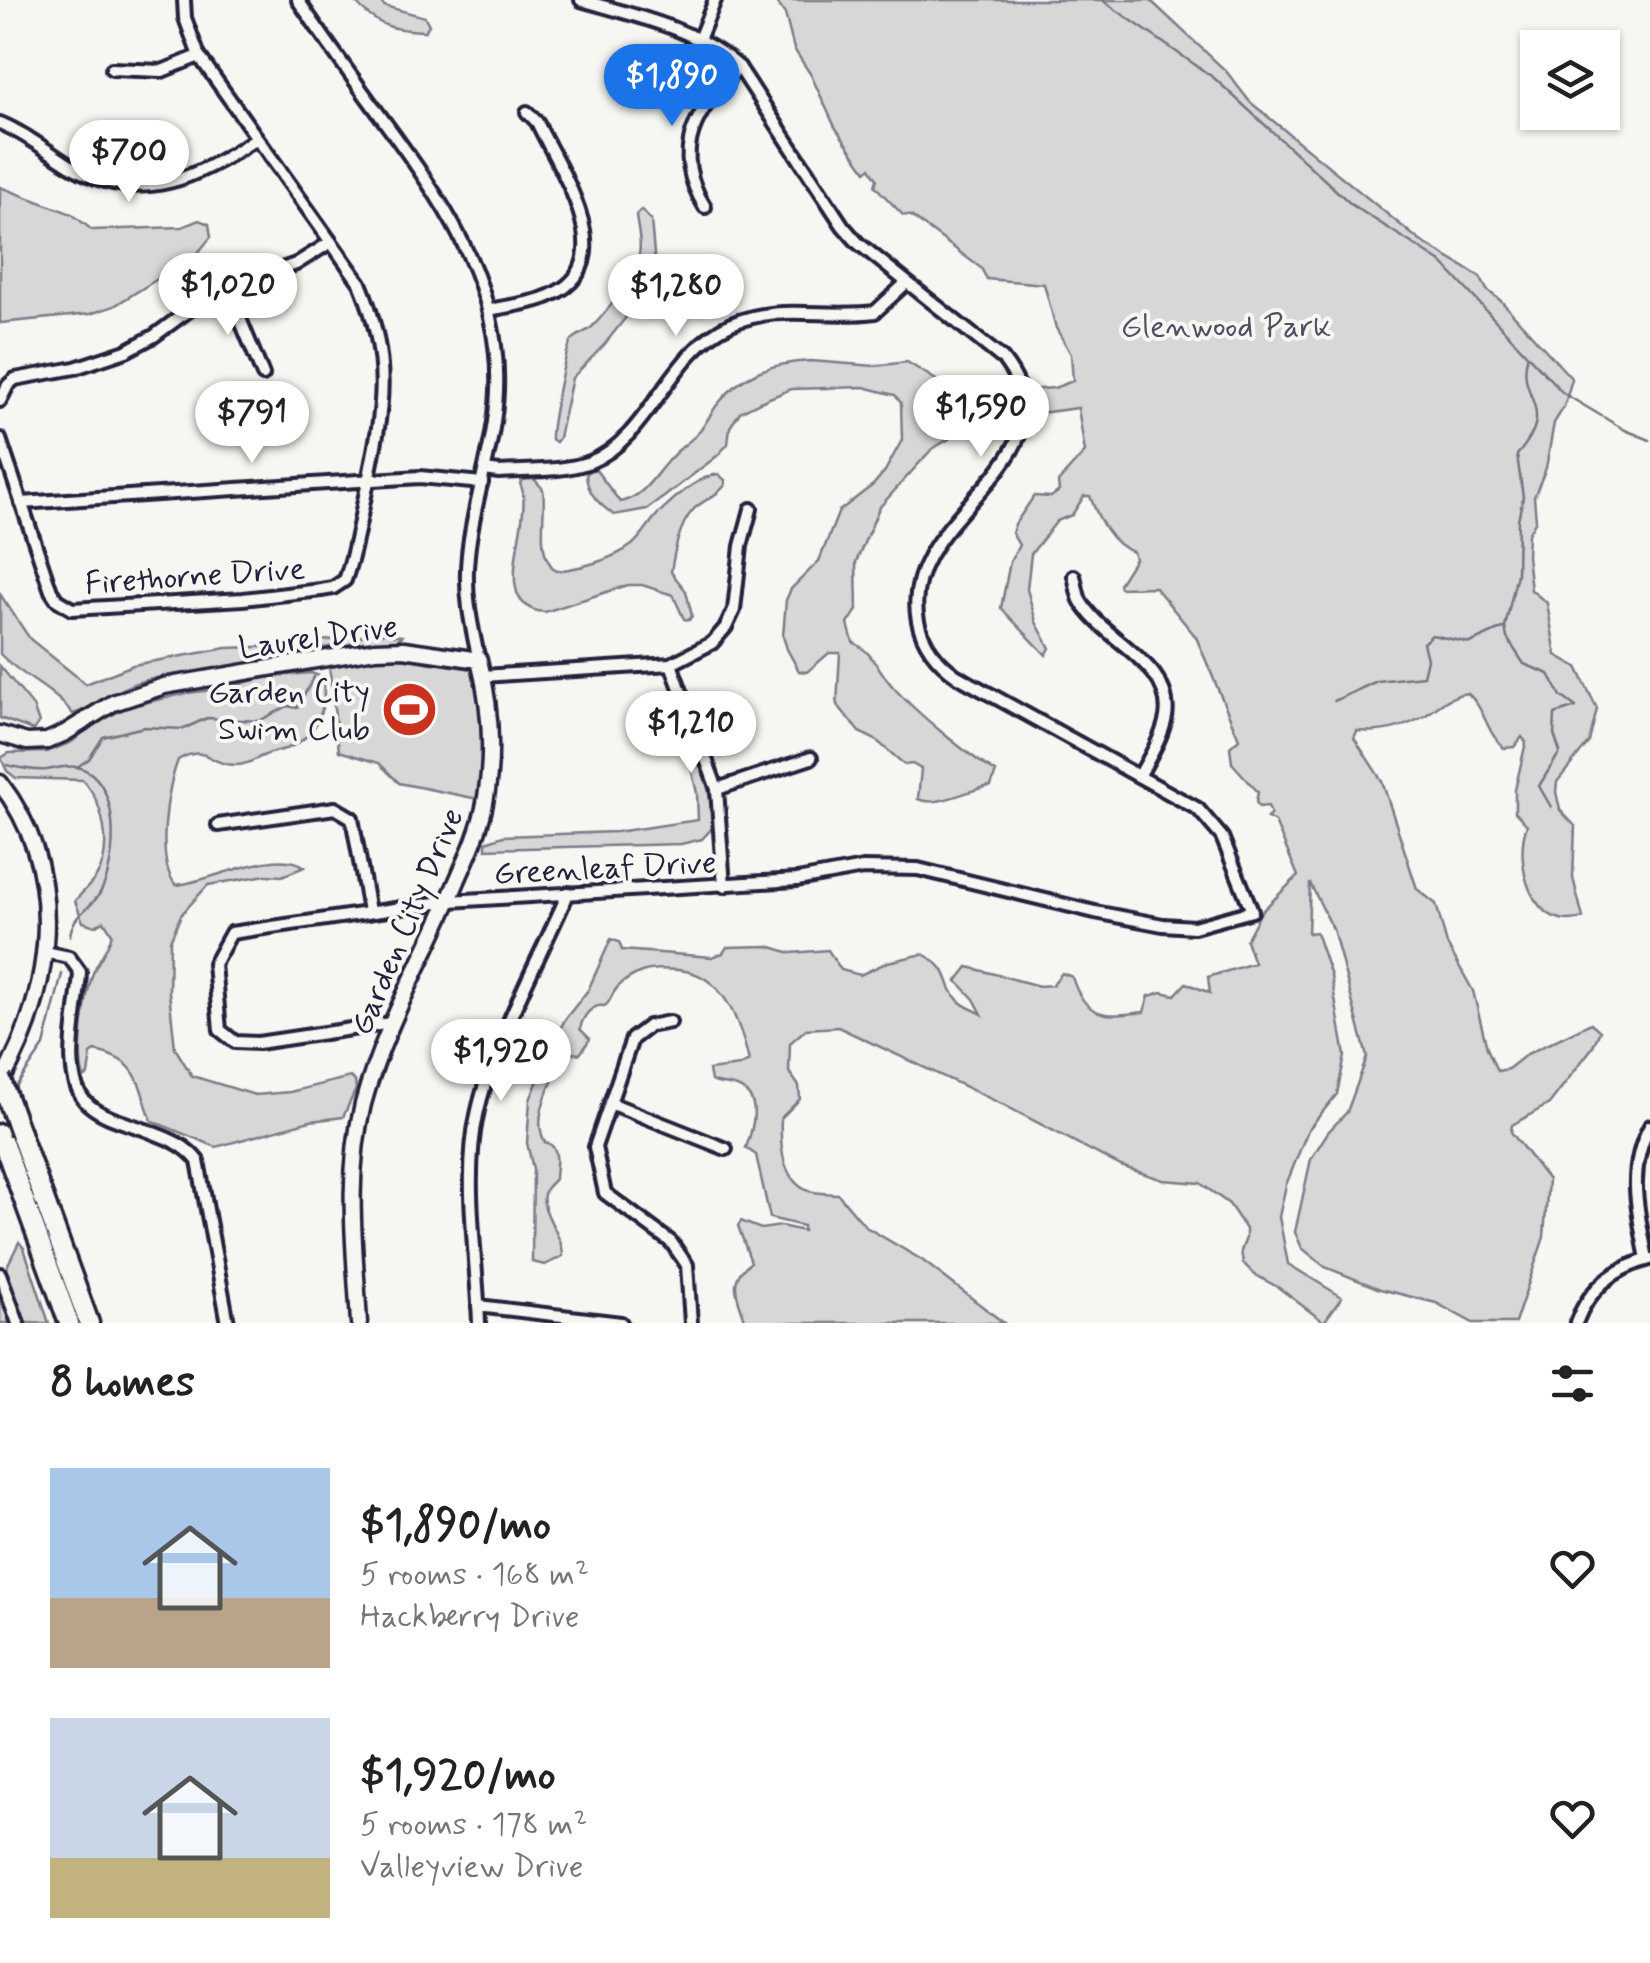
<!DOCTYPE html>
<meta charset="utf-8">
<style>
:root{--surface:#fff;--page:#f2f2f2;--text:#222;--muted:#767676;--accent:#1a73e8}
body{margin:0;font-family:Mynerve,sans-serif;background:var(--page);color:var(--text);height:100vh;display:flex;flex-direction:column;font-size:38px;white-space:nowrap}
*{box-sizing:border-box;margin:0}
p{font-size:32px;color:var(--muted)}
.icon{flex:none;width:55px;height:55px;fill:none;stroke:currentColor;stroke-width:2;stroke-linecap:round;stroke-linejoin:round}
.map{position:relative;height:1323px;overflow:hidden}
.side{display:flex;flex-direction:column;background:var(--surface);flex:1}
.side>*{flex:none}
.fabs{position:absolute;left:1520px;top:30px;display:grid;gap:20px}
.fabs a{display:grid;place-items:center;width:100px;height:100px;border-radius:0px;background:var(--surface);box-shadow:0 2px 8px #0004;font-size:50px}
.price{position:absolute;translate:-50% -85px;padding:0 22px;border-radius:35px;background:#fff;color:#222;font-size:32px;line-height:65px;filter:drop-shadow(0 2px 5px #0008)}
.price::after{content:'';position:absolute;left:50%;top:60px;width:30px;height:22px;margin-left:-15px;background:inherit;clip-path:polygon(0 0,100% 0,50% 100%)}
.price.selected{background:var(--accent);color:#fff}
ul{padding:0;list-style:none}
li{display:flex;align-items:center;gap:30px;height:250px;padding:0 50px}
li span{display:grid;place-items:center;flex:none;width:280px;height:200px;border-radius:0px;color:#555}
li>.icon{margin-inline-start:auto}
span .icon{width:120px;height:120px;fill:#fffc;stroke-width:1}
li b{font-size:42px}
h2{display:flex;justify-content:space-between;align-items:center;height:120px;padding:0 50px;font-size:42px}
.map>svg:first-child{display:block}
.green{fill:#d7d7d7;stroke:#7c7c89;stroke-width:2.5}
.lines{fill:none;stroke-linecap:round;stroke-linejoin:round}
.stream{stroke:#757583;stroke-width:2.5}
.street-casing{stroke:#22223b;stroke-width:18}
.secondary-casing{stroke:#22223b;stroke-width:21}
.highway-casing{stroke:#22223b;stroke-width:25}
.street{stroke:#f6f6f2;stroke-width:10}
.secondary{stroke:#f6f6f2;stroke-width:14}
.highway{stroke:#f6f6f2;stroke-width:18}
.highway-bridge-casing{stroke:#22223b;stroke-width:25;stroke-linecap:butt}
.highway-bridge{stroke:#f6f6f2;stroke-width:18}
.labels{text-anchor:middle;stroke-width:8;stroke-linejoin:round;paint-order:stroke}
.park-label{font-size:32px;fill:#4f4f62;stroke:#f6f6f2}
.street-label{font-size:32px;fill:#22223b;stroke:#f6f6f2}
.poi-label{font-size:32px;fill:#22223b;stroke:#f6f6f2;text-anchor:end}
</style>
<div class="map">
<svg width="1650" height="1323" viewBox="0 0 1650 1323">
<rect width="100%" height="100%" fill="#f6f6f2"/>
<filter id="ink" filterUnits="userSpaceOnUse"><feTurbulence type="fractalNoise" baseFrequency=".01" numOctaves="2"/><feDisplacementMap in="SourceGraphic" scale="20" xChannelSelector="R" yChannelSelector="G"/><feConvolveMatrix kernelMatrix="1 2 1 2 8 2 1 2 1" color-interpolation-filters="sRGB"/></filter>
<g filter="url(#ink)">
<g class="green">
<path d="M353 0H379L384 6 425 17 429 25 425 31C390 30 377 26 353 0Z"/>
<path d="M775 0H1150L1226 71 1250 102 1419 240 1480 277 1487 290 1501 301 1572 379 1564 407 1554 423 1546 468 1534 497 1536 520 1528 534 1527 556 1531 590 1547 603 1556 655 1577 667 1597 709 1589 742 1557 782 1556 792 1560 810 1575 826 1573 878 1583 918C1532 933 1513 863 1527 825L1515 812V790L1526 742 1522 737 1514 747 1504 748C1486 733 1485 707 1467 693 1450 695 1440 706 1426 715 1405 728 1381 733 1357 731L1354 738 1382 781 1417 889 1436 904 1447 944 1473 991 1487 1048 1497 1071 1508 1069 1527 1054 1591 1023 1600 1031 1592 1048 1549 1104 1512 1125 1511 1132 1548 1180 1544 1237 1515 1323H1473L1436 1303 1380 1289 1325 1267 1302 1248 1295 1232 1311 1159 1328 1132 1347 1112 1367 1057 1333 929 1310 883 1308 933 1316 932 1331 976 1345 1056 1337 1094 1308 1130 1286 1185 1279 1217 1288 1264 1342 1297 1324 1322 1279 1288 1254 1274 1243 1263 1241 1251 1246 1238V1229L1229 1204 1200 1183 1163 1180 1121 1166 1002 1104 838 1027 806 1029 790 1043 789 1072 799 1086 800 1099 781 1118C780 1142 781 1178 806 1190 815 1194 829 1193 838 1194L866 1227 922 1260 1004 1323H746C739 1298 725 1281 751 1262L738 1226 741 1221 761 1229 781 1226 803 1231V1226L770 1218 756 1155 746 1148C753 1128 763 1097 737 1087 728 1084 720 1085 711 1081L709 1070 739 1066 749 1061C740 1023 724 973 678 970 665 969 651 968 639 973 630 977 619 984 614 992 613 994 608 1004 606 1005 604 1007 601 1005 598 1006 588 1009 582 1019 580 1029L590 1039 580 1054 572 1053C555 1070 534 1111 542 1135 547 1149 543 1137 553 1147 559 1154 555 1170 555 1179 552 1183 547 1186 545 1191 537 1209 563 1234 563 1256L545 1265 532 1262 533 1169 527 1143 530 1100 556 1036 566 1018 588 990 611 939 619 942 622 950 712 957 723 953 727 947 768 946 791 953 828 950 841 970 860 975 888 962 923 954C955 971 941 983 959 1001 965 1007 975 1010 982 1014L974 999 957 981 968 967 1039 986 1052 985 1062 973 1072 977C1085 1019 1106 1017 1144 1012L1149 996 1162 992 1175 995 1186 983 1210 993 1208 977 1254 963 1246 940 1261 912 1298 876 1275 822 1267 818 1271 814 1268 806 1259 807 1256 802 1258 792 1232 763 1230 747 1239 739 1196 637 1155 587 1120 588 1119 584 1135 559 1133 552C1110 544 1098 518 1090 496H1084L1072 515 1057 521 1031 554 1027 589 1036 622 1050 648 1046 655 1001 608 1010 562 1019 545 1012 533 1015 524 1034 496 1051 497 1059 491 1058 482 1085 452 1078 408 1032 414 1030 390 1054 388 1073 381 1071 354 1056 328 1044 284 987 279 981 268 911 216 903 215 875 186 877 179 870 168 866 171 835 127 811 75 794 49 785 14Z"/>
<path d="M0 187 72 214 92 230 182 227 199 220 209 224 211 237 196 255 114 306 90 314 0 323Z"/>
<path d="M641 210 651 220 655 265 651 281 642 297 604 345 572 378 559 438 556 442 551 439C550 427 566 347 572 340 577 335 586 332 592 327 609 310 633 278 639 254 642 243 637 227 636 215Z"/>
<path d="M811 361 875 366 907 362 951 389 961 419 958 426 949 439 932 449 879 508 856 562 857 610 848 624 853 642C873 652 879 672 894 688 917 713 967 755 996 772L991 786C969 789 937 808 918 799L921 769 912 764 905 765 876 740 859 732 837 704 840 653H829L807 672 799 671 787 649 783 636 786 600 791 589 819 561 839 511 873 485 885 471 902 440 901 403 895 395 864 387 791 389 760 402 740 412 730 427 728 444 717 456 664 497 647 509 614 515C600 505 587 493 586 475L590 470H596L620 502C643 497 652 479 666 463 675 451 689 443 700 431 706 423 711 413 717 405 742 373 771 363 811 361Z"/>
<path d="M718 474 725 480V485C717 497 702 500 693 510 679 525 674 553 671 572L686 591 692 616 689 620 684 619 673 595 642 585H628L545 612C484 608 537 514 520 484L522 480 534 479 543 489C547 515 534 552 556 571 581 568 612 560 632 545 643 536 649 523 658 514 673 499 698 477 718 474Z"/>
<path d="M0 594 30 639 86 684 133 665 227 648 282 646 384 633 402 636 397 641C338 640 278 659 220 668 191 673 164 674 136 683 113 691 96 707 73 714 52 688 22 677 0 654Z"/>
<path d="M388 656 472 669C494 712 485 754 478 799L399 783 379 763 339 751 329 665Z"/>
<path d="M0 666 33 706 39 723 33 730 0 718Z"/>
<path d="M311 673 322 677C329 706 317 736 288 748 280 751 272 752 265 755 254 759 249 765 236 765 208 765 207 743 178 760 167 788 155 862 176 885 210 882 278 846 305 867L282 876 266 875 208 885 181 915 170 941 169 992 175 1048 192 1076 255 1095 290 1092 350 1077 355 1081 356 1089 343 1117 310 1121 216 1147 152 1121C137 1084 142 1061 95 1051L91 1054 88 1075 84 1078C76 1055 85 999 92 976 97 960 107 952 112 934L104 921 95 926 83 922 75 901C82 892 91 885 96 877 114 850 103 802 83 780L16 778 7 771 1 758 9 753 47 752 72 742 89 727 127 707 187 693 229 688 263 677Z"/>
<path d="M680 723C702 749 710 791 714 826L702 839 681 844 486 849V842L503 836 616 832 698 820 697 793Z"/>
<path d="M19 1242 24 1248 49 1323H0V1281Z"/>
</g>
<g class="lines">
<g class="stream">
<path d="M1102 0 1214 78 1352 205 1441 262 1563 393 1625 430 1650 440"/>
<path d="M1527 358C1517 400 1559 407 1517 455L1523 497 1518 520 1517 574 1505 627 1507 638 1524 664 1549 674 1561 696 1576 707 1555 714 1554 734 1560 752 1539 786 1551 807"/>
<path d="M1334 701 1377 681 1423 676 1427 659 1423 643 1432 635 1470 643 1503 628"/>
<path d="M7 765C20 768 32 771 46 770 55 769 67 765 77 767 122 777 118 862 100 893 90 911 73 912 70 936"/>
<path d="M77 767 89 759 103 737 144 727 183 729 207 718 259 721 288 706 297 708 314 677"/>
<path d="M13 1091 44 1046 62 974"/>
</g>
<defs>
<g id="street">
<path d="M298 0C329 46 362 91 395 136 451 213 501 291 497 391 495 446 473 500 468 555 464 591 471 625 479 660"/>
<path d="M700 37 715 0"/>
<path d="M112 69 162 71 199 56"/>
<path d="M0 123C27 134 49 153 74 168 141 206 200 177 257 138"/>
<path d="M705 207C669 149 697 109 739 67"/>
<path d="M227 287 263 375"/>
<path d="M489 310C508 306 531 304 549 296 626 264 560 171 537 122L527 112"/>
<path d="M0 401 8 385 15 379 75 368 126 351 154 336 211 294 296 264 331 242"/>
<path d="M0 439 51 591 57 600 72 609 243 599 321 590 333 588 345 580C355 553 359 524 365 496 382 413 394 365 360 283L199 56 185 18 184 0"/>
<path d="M485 470 499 472C528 470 563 472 590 462 650 438 669 351 731 324 779 303 825 319 875 312L905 284"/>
<path d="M21 503 420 477 482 483"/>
<path d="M1074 576C1076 583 1077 593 1080 600 1100 639 1175 664 1166 717 1162 738 1150 756 1140 775"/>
<path d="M671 664 717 789 724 886"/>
<path d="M483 676 671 664 712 643 726 627 734 610 741 546 751 509"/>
<path d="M717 789 811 758"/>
<path d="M218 825 335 808 352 818 369 911"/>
<path d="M45 952 69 957 80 972C79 1007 58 1080 89 1105 104 1118 127 1123 146 1130 166 1138 184 1143 198 1161L228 1323"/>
<path d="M670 1022 649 1026 632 1039 595 1147 605 1193 671 1242 687 1265 691 1323"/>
<path d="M391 1023 258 1043 235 1042 220 1030 214 964 231 933 449 901 797 880 863 868 918 869 1095 912 1163 925 1194 927 1252 911 1222 837 1198 809 957 676C937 662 923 645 918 621 896 513 1085 463 1003 359L858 243 843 226 739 67C695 28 636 16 581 0"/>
<path d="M610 1103 726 1149"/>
<path d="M1647 1259C1638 1212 1626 1171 1650 1126"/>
<path d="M0 1274 18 1323"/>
<path d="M478 1306 621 1323"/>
<path d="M479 1323C477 1258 463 1178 477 1115 492 1044 539 960 568 893"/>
<path d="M1576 1323C1589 1288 1615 1268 1650 1259"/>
</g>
<g id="secondary">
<path d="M0 734 27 742 47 741 65 733 113 703 164 686 375 650 404 649 479 660C491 707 494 754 485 803 480 830 468 856 457 881 426 956 384 1026 363 1104 345 1177 355 1250 359 1323"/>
<path d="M0 783C69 873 53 990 0 1084"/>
</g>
<g id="highway">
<path d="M20 1133 89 1323"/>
<path d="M0 1134 69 1323"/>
</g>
</defs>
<use href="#street" class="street-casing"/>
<use href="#secondary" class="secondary-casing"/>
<use href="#highway" class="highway-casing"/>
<use href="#street" class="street"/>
<use href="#secondary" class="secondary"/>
<use href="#highway" class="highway"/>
<defs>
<path id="highway-bridge" d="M0 1078 20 1133"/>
</defs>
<use href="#highway-bridge" class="highway-bridge-casing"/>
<use href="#highway-bridge" class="highway-bridge"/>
</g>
</g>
<defs>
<symbol id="stadium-disc" viewBox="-11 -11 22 22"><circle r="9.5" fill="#c8321e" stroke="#f6f6f2"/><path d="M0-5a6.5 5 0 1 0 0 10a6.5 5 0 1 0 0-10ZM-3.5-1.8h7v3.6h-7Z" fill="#fff"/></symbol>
</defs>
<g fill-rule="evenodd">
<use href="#stadium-disc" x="378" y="678" width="63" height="63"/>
</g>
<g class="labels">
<g class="park-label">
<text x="1226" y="336">Glenwood Park</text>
</g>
<g class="street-label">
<text transform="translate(195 575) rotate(-4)" y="11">Firethorne Drive</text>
<text transform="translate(318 636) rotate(-8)" y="11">Laurel Drive</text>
<text transform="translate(605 867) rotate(-3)" y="11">Greenleaf Drive</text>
<text transform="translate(406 921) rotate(-67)" y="11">Garden City Drive</text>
</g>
<g class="poi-label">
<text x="370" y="702">Garden City<tspan x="370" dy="37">Swim Club</tspan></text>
</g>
</g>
</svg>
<div class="fabs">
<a><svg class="icon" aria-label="layers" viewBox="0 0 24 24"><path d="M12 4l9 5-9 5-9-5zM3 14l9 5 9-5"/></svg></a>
</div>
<b class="price selected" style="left:672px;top:129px">$1,890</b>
<b class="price" style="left:129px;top:205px">$700</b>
<b class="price" style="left:228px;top:338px">$1,020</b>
<b class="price" style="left:676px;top:339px">$1,280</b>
<b class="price" style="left:981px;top:460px">$1,590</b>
<b class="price" style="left:252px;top:466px">$791</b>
<b class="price" style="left:691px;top:776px">$1,210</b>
<b class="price" style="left:501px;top:1104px">$1,920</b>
</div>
<section class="side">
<h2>8 homes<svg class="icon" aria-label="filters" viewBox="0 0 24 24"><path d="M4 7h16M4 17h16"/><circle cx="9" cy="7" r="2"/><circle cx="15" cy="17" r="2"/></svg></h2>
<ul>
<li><span style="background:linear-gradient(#a9c7e8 65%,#b9a48a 0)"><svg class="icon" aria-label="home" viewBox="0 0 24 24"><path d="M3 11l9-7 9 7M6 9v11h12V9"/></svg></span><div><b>$1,890/mo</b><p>5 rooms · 168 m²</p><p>Hackberry Drive</p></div><svg class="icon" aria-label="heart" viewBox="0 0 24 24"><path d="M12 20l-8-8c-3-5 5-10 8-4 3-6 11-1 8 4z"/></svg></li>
<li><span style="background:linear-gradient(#c9d6e8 70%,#c2b280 0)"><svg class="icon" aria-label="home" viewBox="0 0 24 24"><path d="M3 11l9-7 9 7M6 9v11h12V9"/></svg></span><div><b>$1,920/mo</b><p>5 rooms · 178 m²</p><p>Valleyview Drive</p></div><svg class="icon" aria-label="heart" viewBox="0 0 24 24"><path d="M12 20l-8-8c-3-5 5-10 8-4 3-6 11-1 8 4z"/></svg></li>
</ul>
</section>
